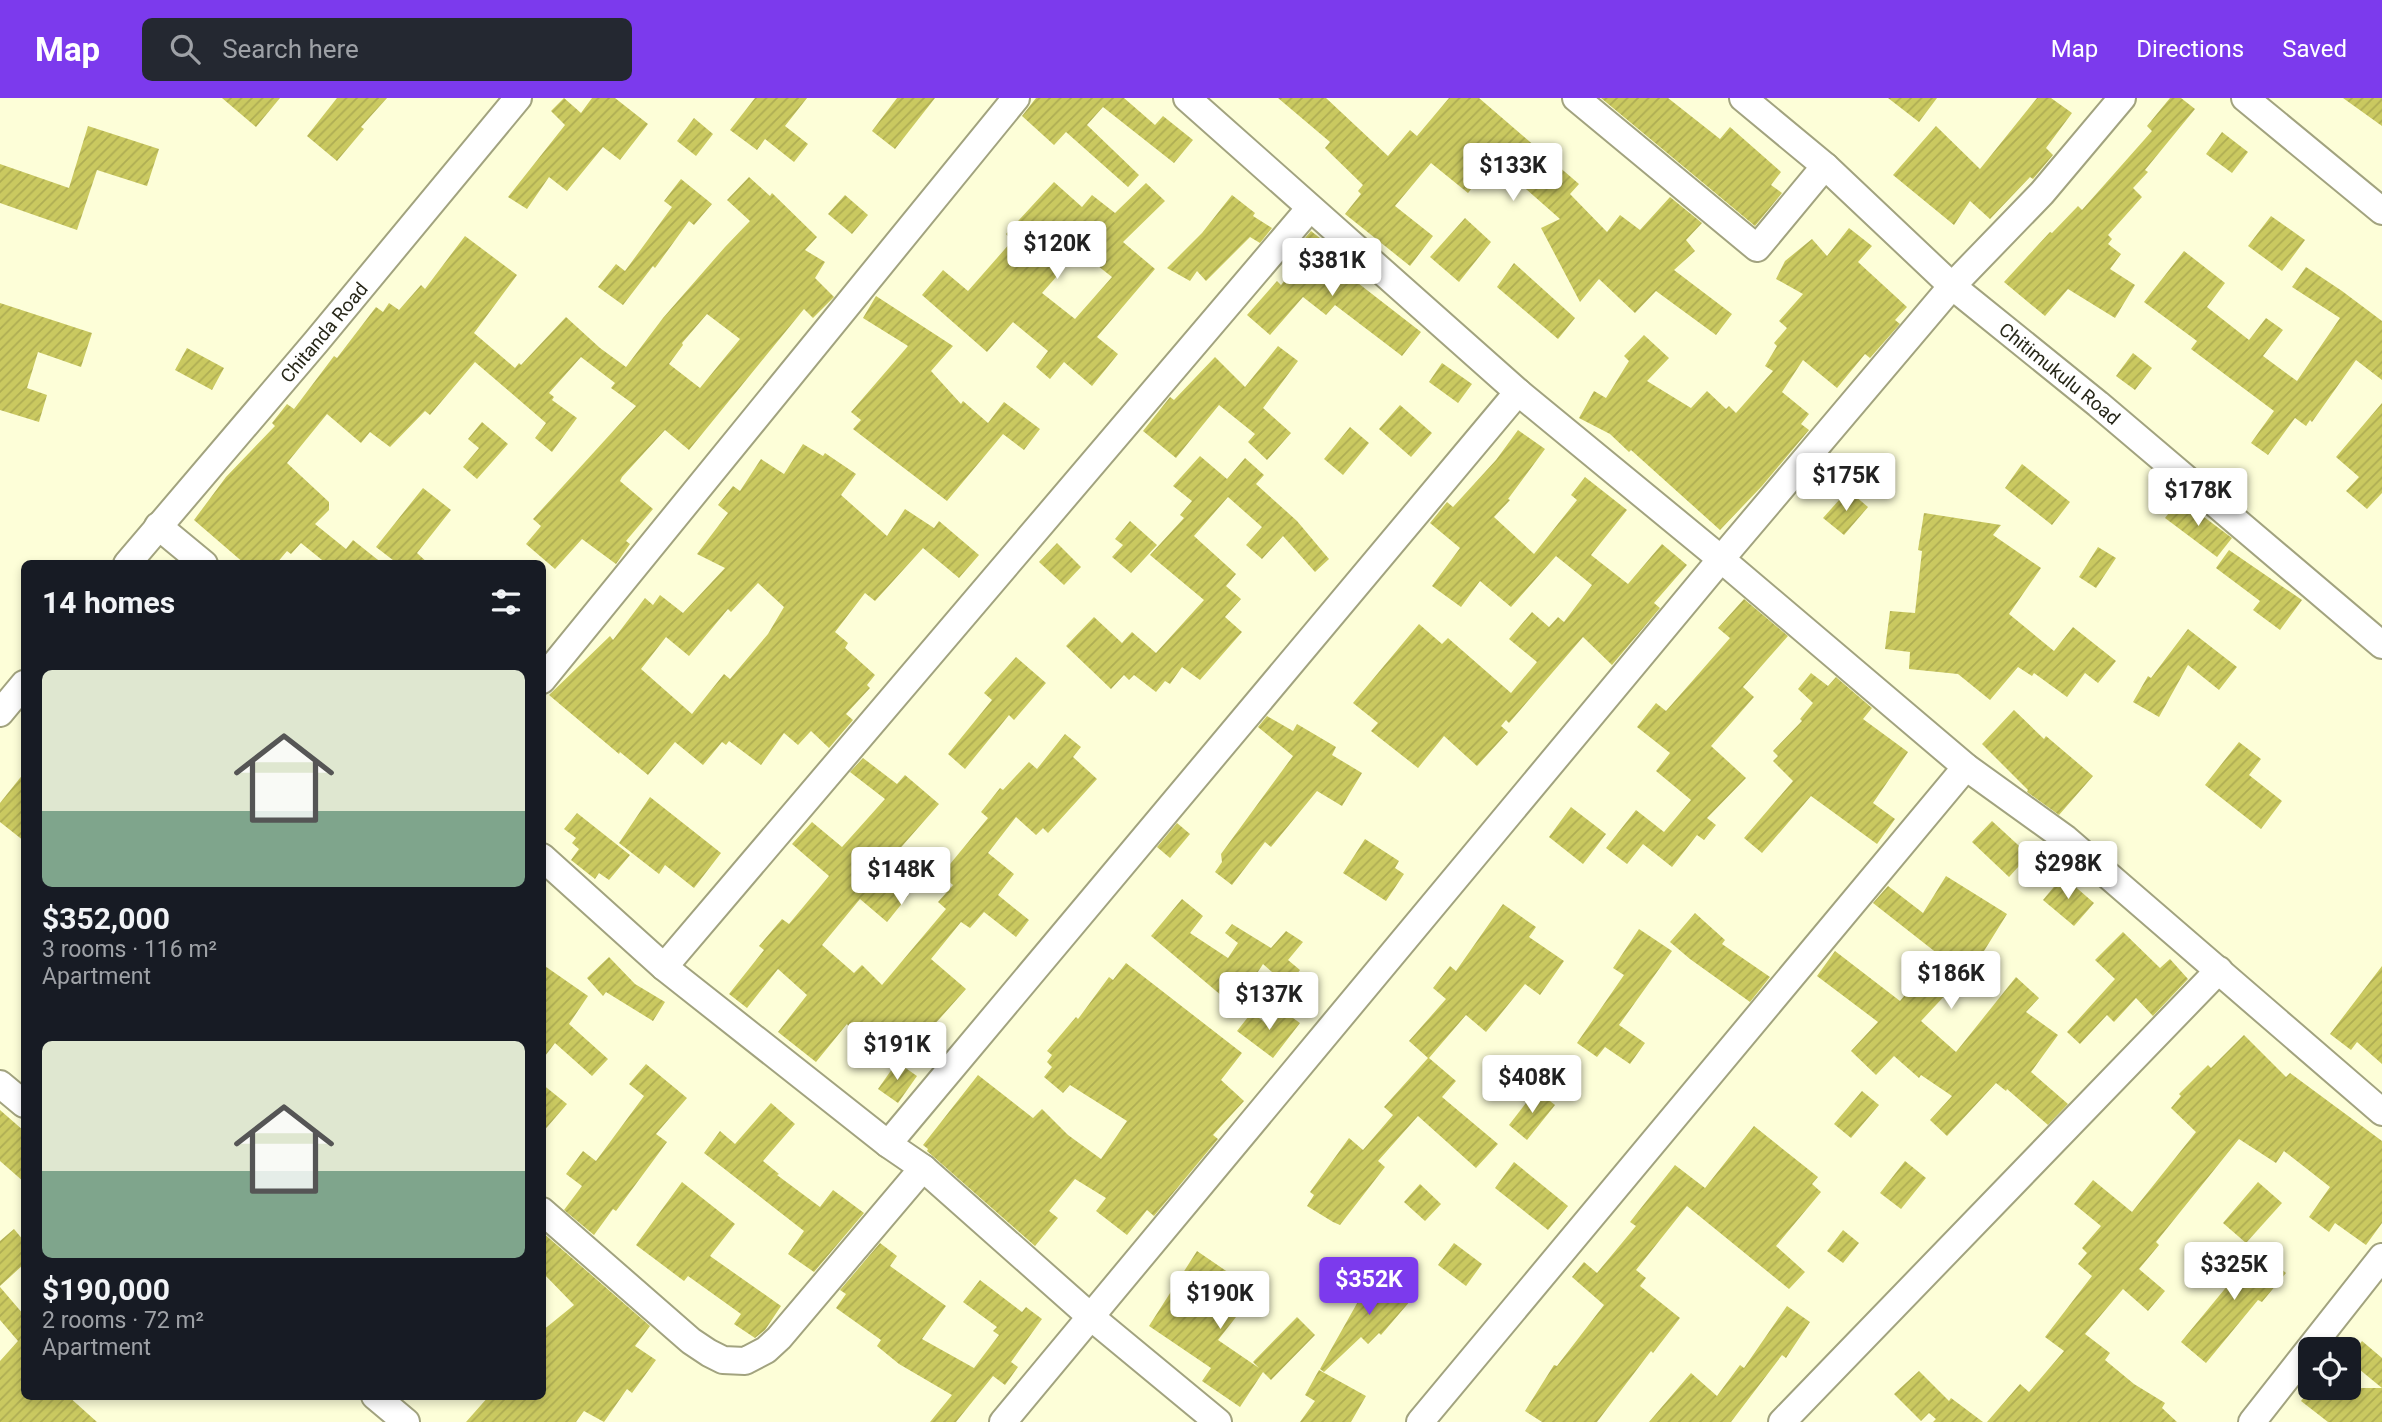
<!DOCTYPE html>
<meta charset="utf-8">
<style>
:root{--surface:#171b24;--page:#242831;--text:#f1f3f6;--muted:#9ea1a6;--accent:#7c3aed}
body{margin:0;font-family:Roboto,sans-serif;background:var(--page);color:var(--text);height:100vh;display:flex;flex-direction:column;font-size:26px;white-space:nowrap}
*{box-sizing:border-box;margin:0}
p{font-size:23px;color:var(--muted)}
.icon{flex:none;width:38px;height:38px;fill:none;stroke:currentColor;stroke-width:2;stroke-linecap:round;stroke-linejoin:round}
.map{position:relative;flex:1;overflow:hidden}
.drawer{position:absolute;left:21px;top:462px;width:525px;height:840px;display:flex;flex-direction:column;background:var(--surface);border-radius:10px;box-shadow:0 4px 10px #0003}
.drawer>*{flex:none}
.tools{position:absolute;left:2298px;top:1239px;display:grid;gap:14px}
.tools a{display:grid;place-items:center;width:63px;height:63px;border-radius:10px;background:var(--surface);box-shadow:0 4px 10px #0003;font-size:35px}
.price{position:absolute;translate:-50% -60px;padding:0 16px;border-radius:7px;background:#fff;color:#222;font-size:23px;line-height:46px;filter:drop-shadow(0 2px 4px #0008)}
.price::after{content:'';position:absolute;left:50%;top:42px;width:21px;height:16px;margin-left:-10px;background:inherit;clip-path:polygon(0 0,100% 0,50% 100%)}
.price.selected{background:var(--accent);color:#fff}
ul{padding:0;list-style:none}
li{display:grid;align-content:center;gap:14px;height:371px;padding:0 21px}
li span{display:grid;place-items:center;height:217px;border-radius:10px;color:#555}
li>.icon{margin-inline-start:auto}
span .icon{width:126px;height:126px;fill:#fffc;stroke-width:1}
li b{font-size:30px}
h2{display:flex;justify-content:space-between;align-items:center;height:84px;padding:0 21px;font-size:30px}
header{display:flex;align-items:center;gap:42px;box-sizing:border-box;height:98px;padding:0 35px;background:var(--accent);color:#fff}
header strong{font-size:33px}
nav{display:flex;gap:38px;margin-inline-start:auto;font-size:24px}
.search{width:490px;height:63px;background:var(--page);display:flex;align-items:center;gap:18px;box-sizing:border-box;padding:0 24px;border-radius:10px;color:var(--muted);font-size:26px}
.map>svg:first-child{display:block}
.building{fill:url(#building-hatch);fill-rule:evenodd}
.lines{fill:none;stroke-linecap:round;stroke-linejoin:round}
.minor-casing{stroke:#a2a37f;stroke-width:30}
.minor{stroke:#fff;stroke-width:26}
.labels{text-anchor:middle;stroke-width:5;stroke-linejoin:round;paint-order:stroke}
.street-label{font-size:19px;fill:#272719;stroke:#fdfed8}
</style>
<header>
<strong>Map</strong>
<div class="search"><svg class="icon" aria-label="search" viewBox="0 0 24 24"><circle cx="10" cy="10" r="6"/><path d="M15 15l6 6"/></svg>Search here</div>
<nav><a>Map</a><a>Directions</a><a>Saved</a></nav>
</header>
<div class="map">
<svg width="2382" height="1324" viewBox="0 0 2382 1324">
<defs>
<pattern id="building-hatch" width="6" height="6" patternUnits="userSpaceOnUse" patternTransform="scale(1.75)"><rect width="6" height="6" fill="#cac960"/><path d="M-1 1l2-2M0 6l6-6M5 7l2-2" fill="none" stroke="#aead53"/></pattern>
</defs>
<rect width="100%" height="100%" fill="#fdfed8"/>
<g class="building">
<path d="M222 0H280L256 29Z"/>
<path d="M337 0H387L361 29 364 31 337 63 307 38Z"/>
<path d="M564 0 581 15 592 0H615L648 26 620 62 603 49 567 93 549 79 527 111 508 99 565 27 551 13Z"/>
<path d="M755 0H807L785 28 808 46 794 64 765 41 757 52 730 32Z"/>
<path d="M897 0H935L895 51 872 33Z"/>
<path d="M1036 0H1124L1155 27 1163 18 1193 42 1174 65 1103 9 1087 27 1139 77 1128 89 1066 34 1054 47 1022 18Z"/>
<path d="M1278 0H1326L1388 58 1410 32 1417 38 1449 0H1479L1579 86 1570 96 1607 134 1620 117 1640 132 1670 99 1702 125 1686 142 1695 153 1674 172 1732 216 1716 237 1656 193 1635 215 1599 181 1580 204 1541 130 1560 121 1494 63 1468 95 1431 65 1395 108 1433 138 1410 168 1345 116 1361 96 1358 93 1363 87 1325 50 1330 44Z"/>
<path d="M1601 0H1668L1720 41 1730 29 1781 74 1771 87 1782 95 1755 128Z"/>
<path d="M1888 0H1937L1919 24Z"/>
<path d="M2037 0H2051L2072 15 2046 50 2053 57 2033 81 2030 79 1990 121 1970 103 1954 127 1893 77 1936 28 1980 71Z"/>
<path d="M2170 0H2181L2195 11 2145 72 2148 74 2133 90 2142 99 2108 137 2112 141 2108 146 2121 156 2110 171 2135 187 2115 220 2068 191 2045 218 2004 184 2050 134 2052 135 2078 108 2082 112 2152 33 2147 28Z"/>
<path d="M2343 0H2382V28Z"/>
<path d="M694 20 713 36 696 58 677 43Z"/>
<path d="M88 28 159 51 147 88 97 72 77 132 0 105V66L69 90Z"/>
<path d="M2222 34 2248 54 2232 75 2206 56Z"/>
<path d="M749 79 770 98 772 95 817 139 805 152 825 164 815 180 834 199 813 220 804 211 689 352 665 332 622 379 620 383 653 411 626 443 630 446 616 466 582 441 555 471 526 446 541 428 533 421 636 308 611 290 615 285 581 259 549 295 554 299 552 302 577 320 552 354 535 340 546 325 475 264 430 317 425 313 390 349 370 334 361 345 327 316 287 365 329 404V412L315 426 346 451 353 442 383 466H327L301 445 291 456 287 453 276 466H245L194 422 226 379 275 328 272 325 287 306 294 311 334 258 337 260 376 209 383 214 389 205 399 212 421 187 425 191 465 138 517 177 474 235 515 270 519 265 521 267 566 219 600 250 626 269 663 220 725 149 750 123 727 102ZM707 216 740 241 700 290 669 266 683 247 682 245Z"/>
<path d="M681 81 712 106 694 127 689 123 655 170 653 168 623 207 598 189 616 166 625 173 672 109 664 103Z"/>
<path d="M1054 84 1082 109 1092 97 1115 115 1146 85 1165 103 1123 144 1155 171 1097 239 1118 256 1092 288 1064 264 1050 281 1036 269 1048 253 1013 224 987 254 922 197 943 172 968 193 1012 143 1006 136ZM1079 153 1112 179 1075 221 1042 195Z"/>
<path d="M845 97 868 117 852 136 828 116Z"/>
<path d="M1232 97 1255 115 1253 118 1272 130 1260 145 1250 139 1206 183 1197 173 1190 183 1167 170 1202 135Z"/>
<path d="M2271 118 2305 142 2282 173 2248 148Z"/>
<path d="M1465 120 1491 144 1459 184 1430 159Z"/>
<path d="M1849 130 1872 148 1858 164 1907 209 1895 222 1900 226 1870 260 1865 256 1837 290 1803 262 1782 294 1809 316 1801 326 1809 332 1762 388 1720 432 1631 352 1629 354 1610 336 1579 320 1594 293 1606 300 1629 263 1624 258 1644 237 1669 260 1647 283 1691 310 1707 293 1726 311 1729 308 1736 315 1773 273 1765 268 1777 248 1774 245 1787 230 1779 223 1803 196 1776 181 1785 163 1812 141 1827 158Z"/>
<path d="M1311 133 1335 152 1327 161 1421 234 1402 258 1335 207 1326 217 1303 199 1270 237 1247 217 1277 183 1281 187 1307 154 1299 147Z"/>
<path d="M2184 153 2225 185 2207 209 2249 242 2266 220 2283 232 2263 258 2297 283 2340 220 2292 189 2306 169 2342 193 2382 223V282L2356 262 2312 324 2310 322 2306 328 2295 320 2268 357 2251 345 2274 313 2191 251 2197 243 2144 204Z"/>
<path d="M1514 165 1575 220 1558 241 1497 189Z"/>
<path d="M876 198 953 248 931 273 961 306 963 303 988 325 1004 304 1040 331 1024 352 1003 336 947 403 853 331 861 322 851 314 908 248 863 220Z"/>
<path d="M0 205 92 235 81 269 38 254 27 290 47 297 39 324 0 312Z"/>
<path d="M1278 248 1298 263 1263 310 1291 335 1267 362 1248 344 1255 336 1219 307 1176 360 1143 333 1170 299 1174 302 1215 259 1245 289Z"/>
<path d="M187 250 224 270 212 292 175 272Z"/>
<path d="M2133 255 2152 270 2135 292 2116 278Z"/>
<path d="M1442 265 1472 286 1458 305 1429 284Z"/>
<path d="M2382 305V395L2367 411 2346 393 2359 379 2336 359Z"/>
<path d="M1400 307 1432 335 1411 359 1379 331Z"/>
<path d="M482 324 508 346 477 381 463 369 479 350 468 341Z"/>
<path d="M1350 329 1369 345 1343 377 1324 361Z"/>
<path d="M1518 332 1545 351 1508 401 1510 402 1494 419 1534 456 1577 402 1571 397 1585 379 1627 412 1591 457 1628 486 1662 446 1687 467 1654 505 1660 510 1612 567 1583 539 1509 625 1506 622 1501 628 1508 634 1477 668 1444 638 1418 670 1371 633 1378 625 1353 605 1419 526 1442 546 1448 540 1511 595 1537 564 1509 541 1532 514 1549 529 1558 519 1564 524 1592 487 1556 458 1511 509 1480 483 1461 509 1432 488 1460 450 1430 425 1447 404 1453 409 1496 362Z"/>
<path d="M803 346 823 358 825 355 856 376 841 397 887 438 905 411 934 430 939 423 979 457 959 480 923 450 875 503 865 495 835 534 848 545 845 550 875 577 867 587 870 590 846 616 853 622 829 650 811 633 798 647 784 635 761 667 729 643 726 647 722 644 703 667 675 644 648 677 620 654 619 656 549 597 610 538 613 542 645 500 653 507 660 497 683 515 725 470 697 456 728 415 718 407 733 388 740 393 761 361 784 376ZM758 485 784 509 768 536 730 581 724 576 692 616 641 571 666 539 689 558 728 511 731 514Z"/>
<path d="M1200 358 1227 381 1245 360 1264 377 1256 386 1297 423 1329 461 1315 474 1283 438 1262 461 1246 447 1262 429 1228 399 1194 438 1236 476 1226 488 1241 501 1225 519 1242 534 1200 582 1182 569 1170 586 1165 583 1156 594 1134 577 1129 582 1124 577 1111 591 1066 548 1094 519 1122 545 1132 534 1156 555 1204 502 1150 457 1184 420 1180 417 1192 403 1173 388Z"/>
<path d="M2022 366 2070 404 2052 427 2005 390Z"/>
<path d="M423 390 451 412 417 455 429 466H398L376 449Z"/>
<path d="M1848 392 1868 409 1844 437 1823 420Z"/>
<path d="M2180 401 2232 440 2217 459 2165 420Z"/>
<path d="M1924 415 2001 427 1993 437 2041 470 2009 516 2054 553 2073 529 2116 563 2098 585 2085 575 2067 599 2034 575 2032 578 2018 569 1990 602 1958 576 1909 571 1910 554 1885 551 1890 513 1915 515 1922 453 1918 452Z"/>
<path d="M1130 423 1157 447 1131 475 1112 459 1123 447 1115 441Z"/>
<path d="M1057 445 1081 469 1064 487 1039 464Z"/>
<path d="M2098 449 2116 460 2096 490 2079 479Z"/>
<path d="M2229 452 2302 502 2280 532 2253 512 2260 503 2216 470Z"/>
<path d="M1744 501 1788 538 1743 589 1754 599 1711 648 1746 680 1707 720 1716 727 1704 742 1697 737 1672 769 1643 746 1627 766 1606 750 1636 712 1664 734 1691 702 1656 673 1670 655 1637 629 1656 605 1666 613 1730 540 1718 530Z"/>
<path d="M2188 531 2237 569 2219 592 2188 567 2159 619 2133 604 2148 578 2151 580Z"/>
<path d="M1016 559 1046 585 1014 622 1009 617 965 671 948 656 992 602 984 595Z"/>
<path d="M1811 575 1828 588 1836 579 1872 610 1863 621 1908 654 1873 705 1895 721 1877 746 1811 698 1762 755 1744 740 1793 683 1773 663 1778 658 1773 653 1802 623 1800 621 1813 605 1798 591Z"/>
<path d="M2014 612 2044 641 2046 638 2093 678 2059 717 2027 694 2028 692 1982 646Z"/>
<path d="M1267 618 1293 633 1297 626 1336 649 1332 657 1362 675 1342 708 1317 693 1271 749 1265 744 1232 787 1215 774 1222 764 1221 756 1293 658 1258 629Z"/>
<path d="M1065 636 1081 649 1073 659 1097 681 1048 735 1043 730 1036 737 1016 719 988 755 1014 776 998 797 1029 822 1016 839 984 814 970 830 961 824 931 861 966 891 926 936 927 937 909 959 875 931 869 938 854 924 849 929 847 926 816 964 778 934 807 897 778 871 747 910 729 896 764 852 759 848 782 821 789 826 829 778 792 746 812 724 842 749 885 701 850 674 863 660 897 686 905 677 939 706 882 771 884 773 881 776 908 798 887 824 860 801 822 847 854 875 862 867 882 887 946 811 938 804 953 787 941 777 988 720 981 714 1000 690 1003 692 1029 664 1037 671Z"/>
<path d="M2239 644 2261 661 2249 677 2282 703 2261 731 2205 687Z"/>
<path d="M24 675V743L0 724V705Z"/>
<path d="M650 699 721 755 694 790 665 767 659 776 619 745Z"/>
<path d="M1571 709 1606 736 1583 766 1549 739Z"/>
<path d="M577 715 630 757 609 782 599 775 595 781 571 762 579 751 572 745 576 740 564 731Z"/>
<path d="M1992 723 2029 757 2009 779 1972 744Z"/>
<path d="M1177 725 1190 736 1170 760 1157 749Z"/>
<path d="M1365 741 1399 763 1395 770 1404 776 1386 803 1343 775Z"/>
<path d="M1946 778 2007 816 1979 861 1921 923 1956 954 2016 879 2039 900 2026 914 2058 937 2031 974 2068 1006 2048 1027 2007 991 2006 993 1996 985 1947 1038 1930 1022 1952 998 1921 977 1919 980 1894 958 1876 977 1851 953 1878 924 1817 878 1835 853 1900 903 1938 856 1873 805 1888 788 1923 815Z"/>
<path d="M2063 778 2094 805 2074 828 2043 802Z"/>
<path d="M1182 801 1203 818 1190 835 1228 860 1238 845 1225 835 1232 826 1271 850 1286 833 1303 844 1288 862 1300 872 1287 887 1263 866 1235 909 1151 838Z"/>
<path d="M1503 806 1536 829 1529 839 1564 863 1540 897 1525 886 1486 934 1466 917 1429 960 1456 983 1442 999 1498 1046 1476 1070 1418 1018 1378 1063 1385 1069 1340 1127 1333 1124 1307 1108 1314 1097 1310 1094 1349 1040 1363 1052 1393 1017 1384 1009 1428 960 1409 943 1446 901 1433 890 1450 868 1456 873Z"/>
<path d="M1695 815 1725 842 1722 846 1770 879 1750 904 1690 861 1670 844Z"/>
<path d="M1639 831 1672 853 1619 927 1645 945 1630 966 1605 949 1597 959 1577 945 1624 877 1613 870Z"/>
<path d="M2123 834 2160 870 2170 861 2188 881 2153 918 2136 900 2114 924 2107 917 2080 946 2067 934 2115 881 2095 862Z"/>
<path d="M609 859 635 886 665 904 653 923 606 894 603 898 587 880Z"/>
<path d="M1126 865 1242 955 1221 982 1244 1003 1213 1037 1218 1041 1154 1118 1147 1112 1127 1137 1096 1113 1106 1100 1075 1081 1049 1113 1058 1120 1035 1148 927 1053 928 1051 923 1047 978 977 1033 1020 1042 1011 1068 1037 1101 1061 1127 1023 1070 987 1063 995 1044 979 1052 969 1047 964 1052 957 1047 953 1076 919 1078 921 1109 879 1113 882Z"/>
<path d="M542 866 588 898 569 926 608 961 592 978 555 945 542 962Z"/>
<path d="M2382 868V966L2357 944 2351 952 2330 936Z"/>
<path d="M1283 913 1300 925 1273 960 1237 933 1252 914 1271 930Z"/>
<path d="M2244 937 2286 979 2290 975 2382 1043V1125L2366 1147 2335 1125 2329 1134 2309 1119 2330 1089 2284 1053 2276 1065 2239 1041 2156 1144 2159 1147 2139 1171 2165 1193 2148 1213 2123 1191 2085 1236 2110 1255 2105 1262 2134 1286 2165 1305 2162 1310 2177 1324H1987L2020 1286 2029 1294 2064 1253 2045 1239 2092 1178 2078 1166 2087 1155 2082 1150 2101 1128 2074 1106 2093 1082 2132 1114 2196 1034 2171 1010 2181 998 2179 996 2208 967 2211 970Z"/>
<path d="M897 964 917 978 898 1005 878 991Z"/>
<path d="M646 966 687 1000 656 1036 667 1044 616 1113 613 1111 594 1137 564 1112 582 1088 566 1076 583 1053 596 1063 644 998 629 986Z"/>
<path d="M542 986 567 1006 542 1035Z"/>
<path d="M1536 992 1555 1007 1527 1042 1509 1027Z"/>
<path d="M1862 993 1879 1007 1851 1040 1834 1026Z"/>
<path d="M771 1005 795 1026 763 1063 779 1076 777 1077 820 1109 833 1092 864 1115 814 1174 788 1156 804 1133 704 1055 720 1033 735 1046Z"/>
<path d="M0 1012 24 1033V1084L0 1063Z"/>
<path d="M1754 1028 1818 1079 1812 1086 1821 1094 1776 1148 1805 1174 1789 1191 1687 1108 1636 1172 1646 1180 1640 1188 1680 1220 1653 1255 1651 1253 1597 1324H1542L1525 1313 1554 1267 1557 1268 1604 1207 1572 1179 1584 1164 1597 1175 1636 1128 1630 1124 1675 1067 1705 1090Z"/>
<path d="M1905 1063 1926 1080 1901 1111 1880 1095Z"/>
<path d="M1514 1064 1568 1108 1548 1132 1495 1090Z"/>
<path d="M682 1084 735 1126 710 1158 781 1208 765 1232 755 1240 734 1226 741 1216 688 1178 684 1183 636 1147Z"/>
<path d="M2258 1084 2282 1105 2246 1145 2223 1125Z"/>
<path d="M1420 1086 1441 1106 1425 1123 1404 1104Z"/>
<path d="M14 1131 24 1143V1166L0 1188V1143Z"/>
<path d="M1843 1132 1859 1145 1843 1165 1827 1153Z"/>
<path d="M542 1134 650 1228 635 1248 656 1262 632 1295 627 1291 604 1324 584 1313 576 1324H466L489 1298H542V1233L574 1207 542 1174Z"/>
<path d="M880 1145 897 1158 890 1168 946 1208 922 1241 974 1270 999 1237 993 1233 997 1229 963 1204 980 1182 1022 1214 1026 1209 1042 1221 1011 1264 1018 1269 1005 1287 993 1278 956 1324H930L952 1297 899 1266 877 1248 881 1242 836 1210 846 1196 840 1192Z"/>
<path d="M1454 1145 1482 1166 1466 1188 1438 1167Z"/>
<path d="M2250 1145 2286 1175 2262 1204 2258 1202 2206 1265 2181 1244 2233 1181 2225 1175Z"/>
<path d="M1197 1153 1235 1179 1223 1196 1243 1210 1218 1242 1259 1270 1253 1264 1297 1219 1315 1237 1271 1282 1263 1274 1240 1309 1202 1283 1211 1270 1149 1228Z"/>
<path d="M1381 1176 1411 1202 1381 1237 1379 1235 1368 1246 1361 1239 1324 1274 1320 1271 1360 1200Z"/>
<path d="M0 1189 24 1217V1298H68L97 1324H0V1263L18 1243 0 1222Z"/>
<path d="M1787 1208 1810 1224 1786 1260 1782 1257 1731 1324H1649L1691 1275 1717 1298 1740 1267 1744 1270Z"/>
<path d="M2362 1243 2382 1260V1290L2348 1262Z"/>
<path d="M1319 1272 1366 1298 1351 1324H1300L1315 1303 1305 1297Z"/>
<path d="M1919 1273 1949 1303 1951 1300 1983 1324H1933L1936 1321 1929 1315 1921 1323 1894 1296Z"/>
<path d="M2311 1290H2382V1324H2328L2301 1303Z"/>
</g>
<g class="lines">
<defs>
<g id="minor">
<path d="M1187 0 1518 294 1721 461 1966 669 2066 741 2382 1014"/>
<path d="M1576 0 1757 150 1825 68"/>
<path id="s1" d="M1743 0 1825 68 1952 188 2098 306 2382 547"/>
<path d="M2245 0 2382 113"/>
<path d="M158 428 204 466"/>
<path id="s2" d="M127 466 316 244 518 0"/>
<path d="M542 582 1016 0"/>
<path d="M0 615 24 586"/>
<path d="M542 759 664 869 888 1046 923 1070 1091 1219 1218 1324"/>
<path d="M664 869 1310 110"/>
<path d="M0 986 24 1006"/>
<path d="M888 1046 1518 294"/>
<path d="M542 1113 691 1243 709 1255 723 1262 745 1263 766 1252 779 1240 923 1070"/>
<path d="M375 1298 406 1324"/>
<path d="M1003 1324 1721 461 1952 188 2042 95 2122 0"/>
<path d="M1420 1324 1966 669"/>
<path d="M1782 1324 2219 872"/>
<path d="M2252 1324 2382 1159"/>
</g>
</defs>
<use href="#minor" class="minor-casing"/>
<use href="#minor" class="minor"/>
</g>
<g class="labels">
<g class="street-label">
<text dy="7" stroke="none"><textPath href="#s2" startOffset="304">Chitanda Road</textPath></text>
<text dy="7" stroke="none"><textPath href="#s1" startOffset="420">Chitimukulu Road</textPath></text>
</g>
</g>
</svg>
<div class="tools">
<a><svg class="icon" aria-label="locate" viewBox="0 0 24 24"><circle cx="12" cy="12" r="6"/><path d="M12 2v4M12 18v4M2 12h4M18 12h4"/></svg></a>
</div>
<b class="price" style="left:1513px;top:105px">$133K</b>
<b class="price" style="left:1057px;top:183px">$120K</b>
<b class="price" style="left:1332px;top:200px">$381K</b>
<b class="price" style="left:1846px;top:415px">$175K</b>
<b class="price" style="left:2198px;top:430px">$178K</b>
<b class="price" style="left:2068px;top:803px">$298K</b>
<b class="price" style="left:901px;top:809px">$148K</b>
<b class="price" style="left:1951px;top:913px">$186K</b>
<b class="price" style="left:1269px;top:934px">$137K</b>
<b class="price" style="left:897px;top:984px">$191K</b>
<b class="price" style="left:1532px;top:1017px">$408K</b>
<b class="price" style="left:2234px;top:1204px">$325K</b>
<b class="price selected" style="left:1369px;top:1219px">$352K</b>
<b class="price" style="left:1220px;top:1233px">$190K</b>
<section class="drawer">
<h2>14 homes<svg class="icon" aria-label="filters" viewBox="0 0 24 24"><path d="M4 7h16M4 17h16"/><circle cx="9" cy="7" r="2"/><circle cx="15" cy="17" r="2"/></svg></h2>
<ul>
<li><span style="background:linear-gradient(#dfe7d0 65%,#7fa58c 0)"><svg class="icon" aria-label="home" viewBox="0 0 24 24"><path d="M3 11l9-7 9 7M6 9v11h12V9"/></svg></span><div><b>$352,000</b><p>3 rooms · 116 m²</p><p>Apartment</p></div></li>
<li><span style="background:linear-gradient(#dfe7d0 60%,#7fa58c 0)"><svg class="icon" aria-label="home" viewBox="0 0 24 24"><path d="M3 11l9-7 9 7M6 9v11h12V9"/></svg></span><div><b>$190,000</b><p>2 rooms · 72 m²</p><p>Apartment</p></div></li>
</ul>
</section>
</div>
